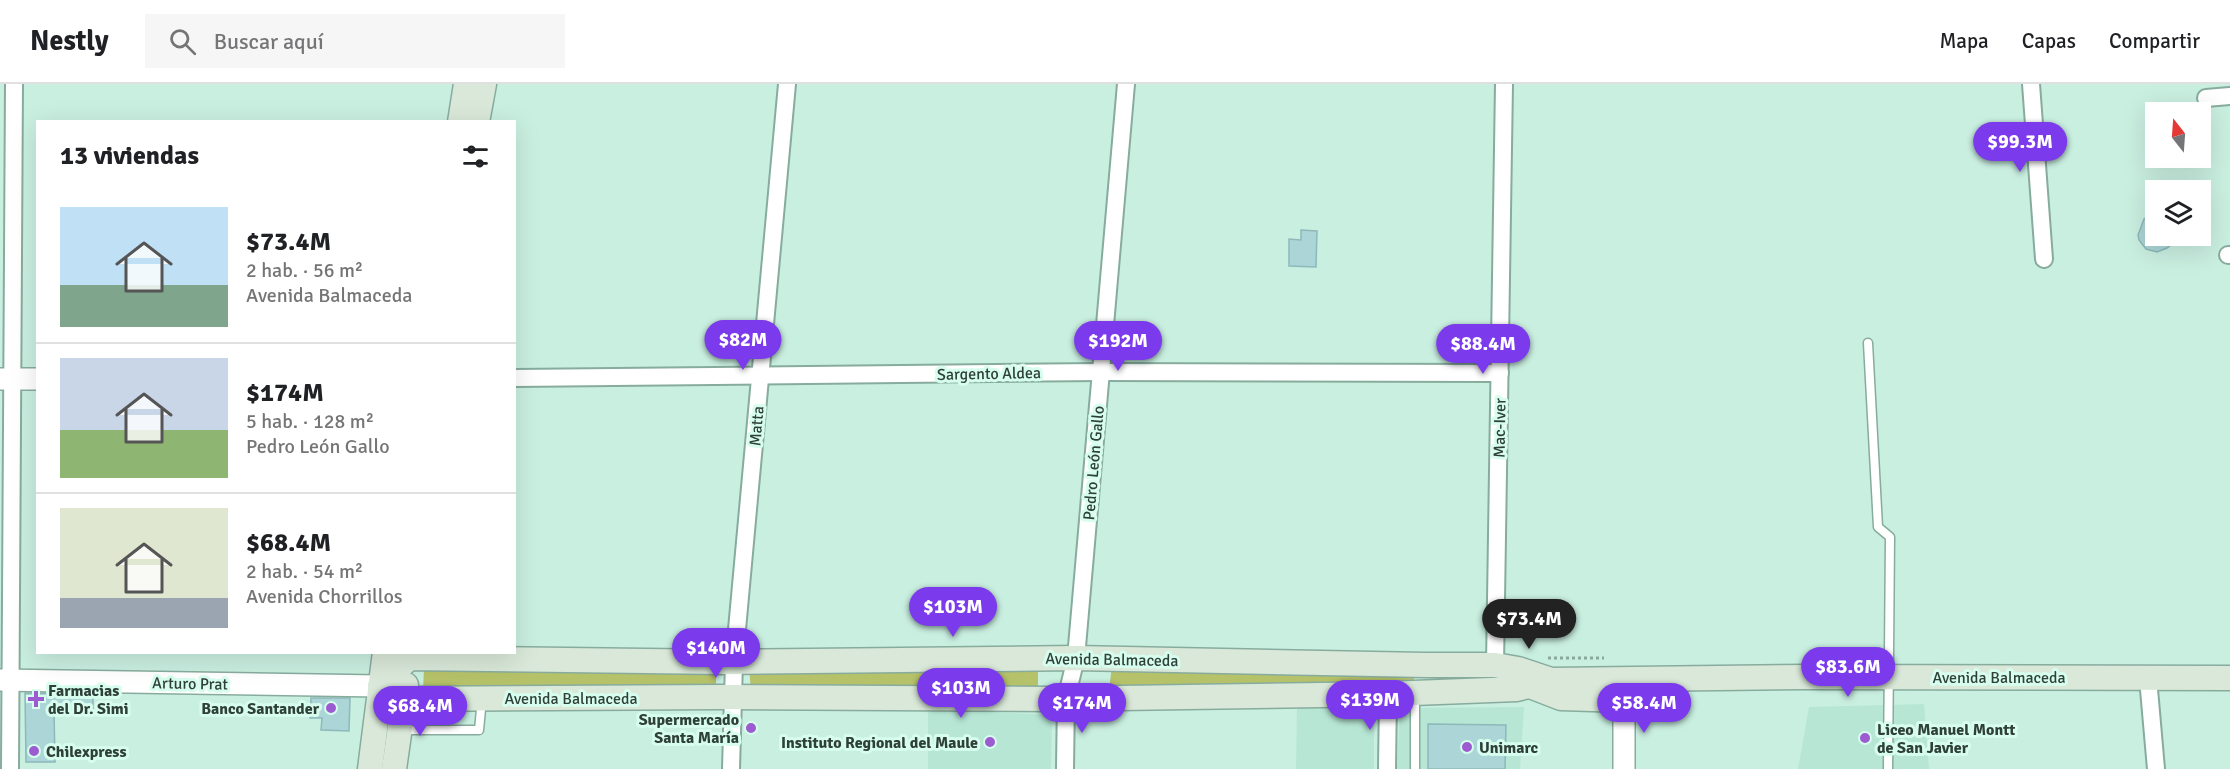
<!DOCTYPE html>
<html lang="es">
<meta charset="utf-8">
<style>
:root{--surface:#fff;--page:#f6f6f6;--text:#202124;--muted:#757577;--line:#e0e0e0;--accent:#7c3aed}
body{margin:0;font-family:Signika,sans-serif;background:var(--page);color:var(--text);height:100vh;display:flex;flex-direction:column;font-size:22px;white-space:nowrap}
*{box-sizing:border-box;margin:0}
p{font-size:20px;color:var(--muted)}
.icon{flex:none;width:33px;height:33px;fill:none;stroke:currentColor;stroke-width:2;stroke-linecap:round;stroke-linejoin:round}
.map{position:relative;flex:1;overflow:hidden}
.panel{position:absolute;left:36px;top:36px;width:480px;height:534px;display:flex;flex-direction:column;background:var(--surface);border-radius:0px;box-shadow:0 6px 24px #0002}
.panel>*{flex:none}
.needle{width:39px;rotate:343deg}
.controls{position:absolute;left:2145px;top:18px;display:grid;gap:12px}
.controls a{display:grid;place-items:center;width:66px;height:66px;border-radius:0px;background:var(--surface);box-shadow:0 6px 24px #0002;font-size:30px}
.price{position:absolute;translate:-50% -51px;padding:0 14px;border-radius:21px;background:var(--accent);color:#fff;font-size:20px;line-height:39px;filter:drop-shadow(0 2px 3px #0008)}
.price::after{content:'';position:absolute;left:50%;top:36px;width:18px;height:14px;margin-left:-9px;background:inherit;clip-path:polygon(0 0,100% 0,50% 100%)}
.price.on{background:#222;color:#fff}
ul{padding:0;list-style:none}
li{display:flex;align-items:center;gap:18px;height:150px;padding:0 24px}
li+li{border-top:2px solid var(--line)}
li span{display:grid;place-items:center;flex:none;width:168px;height:120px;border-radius:0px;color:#555}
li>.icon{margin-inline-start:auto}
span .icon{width:72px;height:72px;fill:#fffc;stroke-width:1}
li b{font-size:26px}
h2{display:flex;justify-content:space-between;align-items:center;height:72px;padding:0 24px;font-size:26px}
header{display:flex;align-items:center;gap:36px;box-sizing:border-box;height:84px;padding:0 30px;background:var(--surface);border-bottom:2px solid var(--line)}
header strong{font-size:28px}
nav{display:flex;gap:33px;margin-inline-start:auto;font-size:21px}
.search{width:420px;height:54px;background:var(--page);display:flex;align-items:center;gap:15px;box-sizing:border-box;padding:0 21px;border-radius:0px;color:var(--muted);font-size:22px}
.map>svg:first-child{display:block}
.built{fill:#b7e6d5}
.green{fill:#b6c269}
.building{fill:#abd5d6;stroke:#8eb8b9;stroke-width:1.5}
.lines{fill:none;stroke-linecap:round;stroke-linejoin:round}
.service-casing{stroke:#87ac9e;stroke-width:11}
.minor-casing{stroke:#87ac9e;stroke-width:20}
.tertiary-casing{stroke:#87ac9e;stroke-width:24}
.secondary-casing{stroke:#87ac9e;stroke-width:27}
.path{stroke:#8ba89d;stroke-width:3;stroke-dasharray:3 3;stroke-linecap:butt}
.service{stroke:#fff;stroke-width:8}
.minor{stroke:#fff;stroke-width:16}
.tertiary{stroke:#fff;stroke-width:21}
.secondary{stroke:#d9e8d8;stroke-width:24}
.poi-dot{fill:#9d5bd1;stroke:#d6fdee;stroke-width:2}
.labels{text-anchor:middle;stroke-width:6;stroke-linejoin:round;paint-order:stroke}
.street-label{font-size:16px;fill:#2f3f39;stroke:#d6fdee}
.poi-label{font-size:16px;font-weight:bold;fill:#2f3f39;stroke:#d6fdee;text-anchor:start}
</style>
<header>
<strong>Nestly</strong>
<div class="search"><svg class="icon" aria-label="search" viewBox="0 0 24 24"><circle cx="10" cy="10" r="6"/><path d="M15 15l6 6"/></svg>Buscar aquí</div>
<nav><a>Mapa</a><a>Capas</a><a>Compartir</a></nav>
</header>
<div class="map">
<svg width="2230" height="685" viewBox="0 0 2230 685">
<rect width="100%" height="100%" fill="#c9efe1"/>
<g class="built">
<path d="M1924 620 1929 685H1798L1809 623Z"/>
<path d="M1297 622 1374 623V685H1296Z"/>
<path d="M1524 623 1520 685H1397L1400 624Z"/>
<path d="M928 625 1052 631 1051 685H928Z"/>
</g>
<g class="green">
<path d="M1112 581 1415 585 1413 604 1109 607Z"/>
<path d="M1038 582V604L751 606 749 585Z"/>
<path d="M424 584 716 588V607H423Z"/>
</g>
<g class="building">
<path d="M2156 127V152H2182L2167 164 2157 168 2146 165 2139 156 2138 151 2144 135Z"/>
<path d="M1301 146 1317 147 1316 183 1289 182V155L1301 156Z"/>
<path d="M25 609 93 610V626L54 627 55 678H26Z"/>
<path d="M311 614H350L349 647 321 646 322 634H310Z"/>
<path d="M1428 640 1506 641 1505 685H1428Z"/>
</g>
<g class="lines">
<defs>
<g id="service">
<path d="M1868 259 1878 443 1890 453 1888 685"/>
<path d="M403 646H479L482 615"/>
<path d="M1415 685V610"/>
</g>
<g id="minor">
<path d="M2031 0 2044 175"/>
<path d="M2206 14 2230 12"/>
<path d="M2228 171H2230"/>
<path d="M514 294 1101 288 1500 289"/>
<path d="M1495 581 1504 0"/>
<path d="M2148 594 2156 685"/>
<path d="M10 685 14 0"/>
<path d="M731 685 734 578 787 0"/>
<path d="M1065 685 1066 615 1076 574 1126 0"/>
<path d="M1387 685 1388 610"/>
</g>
<g id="tertiary">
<path d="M0 295H38"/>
<path d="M0 596 380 602"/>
<path d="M1624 599V685"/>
</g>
<g id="secondary">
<path d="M460 38 466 0"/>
<path d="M477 38 484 0"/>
<path d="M1551 596 1518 585 1495 581H1425L1076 574 724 578 409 574 380 602 404 615 722 613 1054 615 1388 610 1517 605 1551 596 1806 593 2230 594"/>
<path d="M1530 602 1561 614 1624 616"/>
<path d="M370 685 385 568"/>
<path d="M394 685 406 601"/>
</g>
</defs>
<use href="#service" class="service-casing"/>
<use href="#minor" class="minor-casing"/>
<use href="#tertiary" class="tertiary-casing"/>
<use href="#secondary" class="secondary-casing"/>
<path class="path" d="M1548 574H1604"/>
<use href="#service" class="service"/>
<use href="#minor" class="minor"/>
<use href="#tertiary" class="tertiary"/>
<use href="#secondary" class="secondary"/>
</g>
<g class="poi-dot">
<path d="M33 606h6v6h6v6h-6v6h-6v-6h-6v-6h6z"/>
<circle cx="331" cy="624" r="6"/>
<circle cx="751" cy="644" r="6"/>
<circle cx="1865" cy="654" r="6"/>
<circle cx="990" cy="658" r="6"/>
<circle cx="1467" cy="663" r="6"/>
<circle cx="34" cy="667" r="6"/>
</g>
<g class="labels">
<g class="street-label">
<text transform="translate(989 289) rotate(-1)" y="6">Sargento Aldea</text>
<text transform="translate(756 342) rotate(-85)" y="6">Matta</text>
<text transform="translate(1499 344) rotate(-89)" y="6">Mac-Iver</text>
<text transform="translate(1093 379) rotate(-85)" y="6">Pedro León Gallo</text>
<text transform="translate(1112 575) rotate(1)" y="6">Avenida Balmaceda</text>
<text x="1999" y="599">Avenida Balmaceda</text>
<text transform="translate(190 599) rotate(1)" y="6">Arturo Prat</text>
<text x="571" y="620">Avenida Balmaceda</text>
</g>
<g class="poi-label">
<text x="48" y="612">Farmacias<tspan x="48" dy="18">del Dr. Simi</tspan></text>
<text x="319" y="630" text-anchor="end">Banco Santander</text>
<text x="739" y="641" text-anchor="end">Supermercado<tspan x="739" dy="18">Santa María</tspan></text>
<text x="1877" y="651">Liceo Manuel Montt<tspan x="1877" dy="18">de San Javier</tspan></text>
<text x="978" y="664" text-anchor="end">Instituto Regional del Maule</text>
<text x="1479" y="669">Unimarc</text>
<text x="46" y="673">Chilexpress</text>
</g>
</g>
</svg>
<div class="controls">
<a><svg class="needle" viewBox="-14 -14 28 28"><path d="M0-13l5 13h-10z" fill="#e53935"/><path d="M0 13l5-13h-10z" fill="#757577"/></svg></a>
<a><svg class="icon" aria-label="layers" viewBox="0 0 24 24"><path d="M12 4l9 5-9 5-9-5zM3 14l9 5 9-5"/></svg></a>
</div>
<b class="price" style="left:2020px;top:89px">$99.3M</b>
<b class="price" style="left:743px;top:287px">$82M</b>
<b class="price" style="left:1118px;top:288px">$192M</b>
<b class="price" style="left:1483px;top:291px">$88.4M</b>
<b class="price" style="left:953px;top:554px">$103M</b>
<b class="price on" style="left:1529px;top:566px">$73.4M</b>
<b class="price" style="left:716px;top:595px">$140M</b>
<b class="price" style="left:1848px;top:614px">$83.6M</b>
<b class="price" style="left:961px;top:635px">$103M</b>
<b class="price" style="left:1370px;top:647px">$139M</b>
<b class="price" style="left:1082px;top:650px">$174M</b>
<b class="price" style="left:1644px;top:650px">$58.4M</b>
<b class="price" style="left:420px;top:653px">$68.4M</b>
<section class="panel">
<h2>13 viviendas<svg class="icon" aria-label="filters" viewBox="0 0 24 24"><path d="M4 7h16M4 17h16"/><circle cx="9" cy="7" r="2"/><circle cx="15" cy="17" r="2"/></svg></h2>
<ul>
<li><span style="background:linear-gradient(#bfe0f5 65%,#7fa58c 0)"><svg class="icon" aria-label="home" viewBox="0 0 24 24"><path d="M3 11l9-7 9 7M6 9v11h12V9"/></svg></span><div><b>$73.4M</b><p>2 hab. · 56 m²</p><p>Avenida Balmaceda</p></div></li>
<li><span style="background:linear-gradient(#c9d6e8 60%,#8fb573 0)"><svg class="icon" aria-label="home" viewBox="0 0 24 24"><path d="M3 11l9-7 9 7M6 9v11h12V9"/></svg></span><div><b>$174M</b><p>5 hab. · 128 m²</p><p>Pedro León Gallo</p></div></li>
<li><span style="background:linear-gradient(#dfe7d0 75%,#9aa5b1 0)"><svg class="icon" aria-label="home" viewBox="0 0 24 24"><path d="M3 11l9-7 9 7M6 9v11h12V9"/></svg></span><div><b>$68.4M</b><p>2 hab. · 54 m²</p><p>Avenida Chorrillos</p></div></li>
</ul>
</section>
</div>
